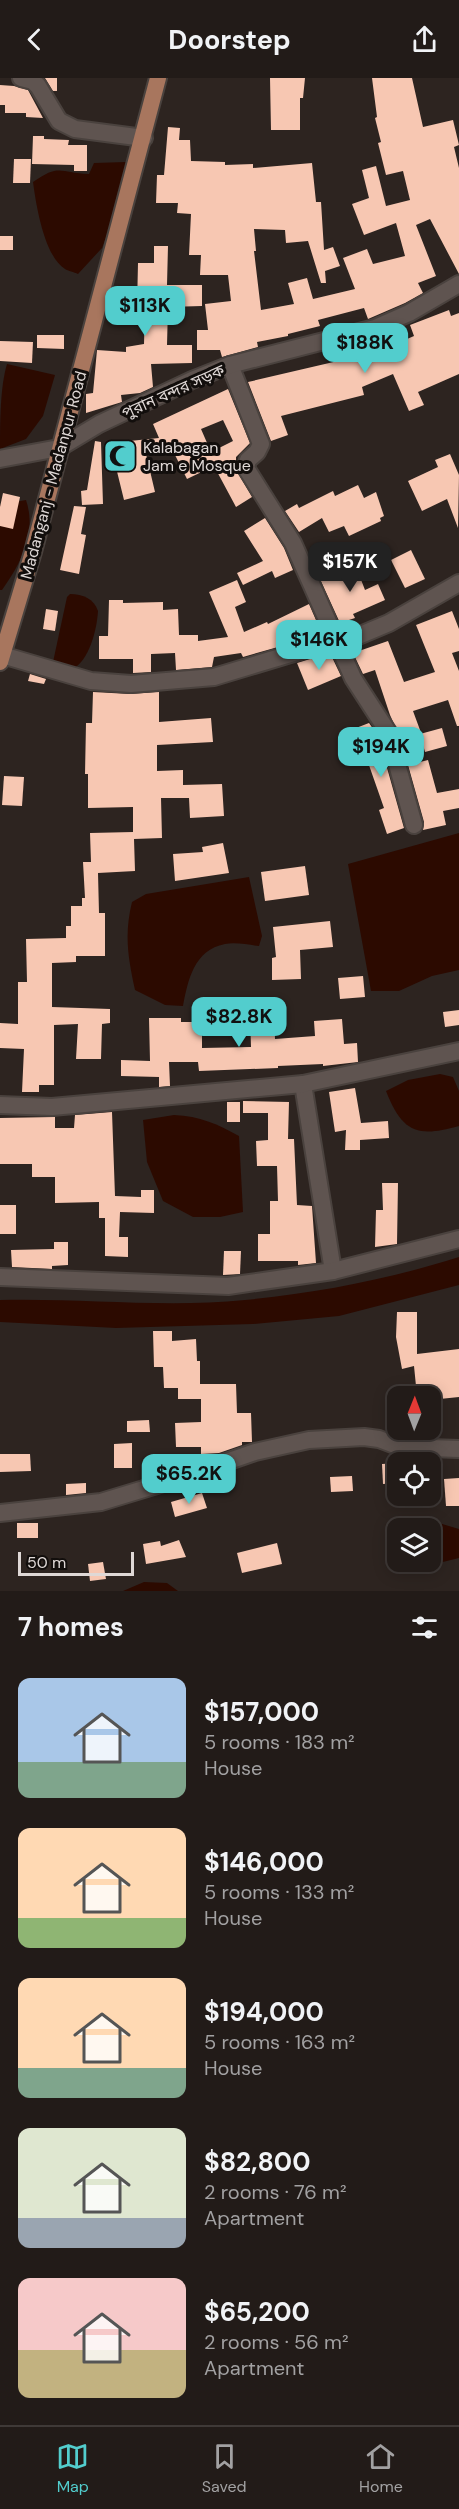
<!DOCTYPE html>
<meta charset="utf-8">
<style>
:root{--surface:#221b18;--page:#2a2421;--text:#f1f3f6;--muted:#a2a1a2;--line:#3f3937;--accent:#52cdcd}
body{margin:0;font-family:"DM Sans","Noto Sans Bengali",sans-serif;background:var(--page);color:var(--text);height:100vh;display:flex;flex-direction:column;font-size:22px;white-space:nowrap}
*{box-sizing:border-box;margin:0}
p{font-size:20px;color:var(--muted)}
.icon{flex:none;width:33px;height:33px;fill:none;stroke:currentColor;stroke-width:2;stroke-linecap:round;stroke-linejoin:round}
.map{position:relative;height:1513px;overflow:hidden}
.sheet{display:flex;flex-direction:column;background:var(--surface);flex:1}
.sheet>*{flex:none}
.needle{width:39px;rotate:1deg}
.tools{position:absolute;left:387px;top:1308px;display:grid;gap:12px}
.tools a{display:grid;place-items:center;width:54px;height:54px;border-radius:12px;background:var(--surface);box-shadow:0 3px 15px #0003,0 0 0 2px var(--line);font-size:30px}
.scale{position:absolute;left:18px;bottom:15px;width:116px;box-sizing:border-box;padding-left:6px;border:3px solid #dfd8d6;border-top:0;font-size:16px;line-height:21px;white-space:nowrap;color:#dfd8d6;-webkit-text-stroke:4px #120e0c;paint-order:stroke}
.price{position:absolute;translate:-50% -51px;padding:0 14px;border-radius:12px;background:var(--accent);color:#111;font-size:20px;line-height:39px;filter:drop-shadow(0 2px 3px #0008)}
.price::after{content:'';position:absolute;left:50%;top:36px;width:18px;height:14px;margin-left:-9px;background:inherit;clip-path:polygon(0 0,100% 0,50% 100%)}
.price.selected{background:#222;color:#fff}
ul{padding:0;list-style:none}
li{display:flex;align-items:center;gap:18px;height:150px;padding:0 18px}
li span{display:grid;place-items:center;flex:none;width:168px;height:120px;border-radius:12px;color:#555}
li>.icon{margin-inline-start:auto}
span .icon{width:72px;height:72px;fill:#fffc;stroke-width:1}
li b{font-size:26px}
h2{display:flex;justify-content:space-between;align-items:center;height:72px;padding:0 18px;font-size:26px}
header{display:flex;justify-content:space-between;align-items:center;height:78px;padding:0 18px;background:var(--surface);font-size:27px;font-weight:700}
.dock{display:flex;justify-content:space-around;align-items:center;height:84px;border-top:2px solid var(--line);background:var(--surface);font-size:16px;color:var(--muted)}
.dock a{display:grid;justify-items:center;gap:3px}
.dock .selected{color:var(--accent)}
.map>svg:first-child{display:block}
.water{fill:#2c0a00;fill-rule:evenodd}
.building{fill:#f7c7b2;fill-rule:evenodd}
.lines{fill:none;stroke-linecap:round;stroke-linejoin:round}
.minor-casing{stroke:#4a423e;stroke-width:20}
.tertiary-casing{stroke:#4a423e;stroke-width:20}
.primary-casing{stroke:#4a423e;stroke-width:20}
.minor{stroke:#5f5450;stroke-width:16}
.tertiary{stroke:#5f5450;stroke-width:16}
.primary{stroke:#a8765e;stroke-width:16}
.labels{text-anchor:middle;stroke-width:6;stroke-linejoin:round;paint-order:stroke}
.street-label{font-size:16px;fill:#dfd8d6;stroke:#120e0c}
.poi-label{font-size:16px;fill:#dfd8d6;stroke:#120e0c;text-anchor:start}
</style>
<header><svg class="icon" aria-label="back" viewBox="0 0 24 24"><path d="M15 5l-7 7 7 7"/></svg>Doorstep<svg class="icon" aria-label="share" viewBox="0 0 24 24"><path d="M12 15V3M7 8l5-5 5 5M5 13v7h14v-7"/></svg></header>
<div class="map">
<svg width="459" height="1513" viewBox="0 0 459 1513">
<rect width="100%" height="100%" fill="#2d2420"/>
<g class="water">
<path d="M126 84 121 120 102 170 78 196C74 194 68 193 65 191 44 178 36 126 33 104 60 85 60 95 89 96L94 85Z"/>
<path d="M7 286 55 297 43 338 26 361 0 371C0 345 0 309 7 286Z"/>
<path d="M26 422C37 455 21 485 2 512H0V427Z"/>
<path d="M70 516C83 516 94 521 98 533 97 551 89 584 72 591L53 584 67 519Z"/>
<path d="M459 755V892L432 898 399 913H371L348 786Z"/>
<path d="M249 799 262 858 259 868C249 867 236 864 225 866 194 872 188 902 183 928L165 927 135 912C128 879 124 857 132 824L146 816Z"/>
<path d="M440 996 453 999 459 1013V1048C417 1060 402 1054 386 1013L408 1002Z"/>
<path d="M174 1037C200 1038 217 1046 239 1058L243 1134 220 1139H193L163 1123 147 1084 143 1042Z"/>
<path d="M459 1179V1207L339 1238 253 1246 116 1250 0 1244V1222C81 1220 164 1230 245 1222 317 1215 390 1201 459 1179Z"/>
<path d="M432 1443 459 1451V1480L402 1494C392 1479 389 1468 390 1450L401 1446ZM398 1450H430V1484H398Z"/>
<path d="M144 1504 167 1505 178 1513H123Z"/>
</g>
<g class="building">
<path d="M45 0H57V13H53Z"/>
<path d="M270 0H305L303 20H300V52H271Z"/>
<path d="M372 0H412L423 49 453 42 459 67 454 69 459 90V196L430 141 416 147 436 198 418 205 423 215 405 225 368 241 364 230 318 242 320 248 288 256V258L257 264 258 269 222 279 220 272H197V252H208L205 226 231 223 228 197H200L201 177H189L191 136 177 135 178 125H156L157 97H164L168 49 180 50 179 62H190L191 83 225 84V87L253 86V90L312 85 316 124H321L324 172 333 169 340 188 325 193 326 205H321L308 163 286 165 285 152 254 151 256 173H254L261 232 294 226 288 205 307 200 313 221 355 211 343 180 367 171 373 186 405 178 396 145 364 157 352 126 369 120 362 92 376 88 386 128 410 122 403 93 386 97 378 65 381 64 375 40 377 39Z"/>
<path d="M0 7 14 8 28 12 43 40 26 39V35H5V27H0Z"/>
<path d="M33 58H44V61L69 62 68 67H87V93H74V87L32 86Z"/>
<path d="M14 81H31L30 105H13Z"/>
<rect x="0" y="158" width="13" height="14"/>
<path d="M154 168H168L167 207H202V228L168 229 167 267H192V285L151 286 153 309 140 315 121 317 122 324 86 335V316L93 315 97 272 126 274V269L144 266 145 229H137L138 185H154Z"/>
<path d="M449 232 451 238 459 235V296L418 314 424 327 409 333 393 296 362 309 364 317 281 338 288 357 271 363 248 304 355 279 356 283 414 258 410 247Z"/>
<path d="M37 257H64V271L37 270Z"/>
<path d="M0 263 33 264 32 285 0 283Z"/>
<path d="M228 311 250 365 236 379V392L252 419 236 429 214 388 187 401 169 365 146 376 155 414 124 422 110 365 159 360 153 346ZM223 342 233 363 211 374 201 351Z"/>
<path d="M95 363 101 364 103 426 82 427 81 413 87 412Z"/>
<path d="M450 376 459 397 458 450 447 421 422 433 408 403 438 389 435 382Z"/>
<path d="M358 407 364 420 376 414 384 438 380 440 381 443 349 458 344 448 329 454 322 440 299 454 285 433 297 426 299 430 333 413 335 418Z"/>
<path d="M3 415 20 419 13 451 0 448V429Z"/>
<path d="M74 428 86 429 81 456 86 457 79 496 60 492Z"/>
<path d="M265 440 284 470 293 492 275 500 272 493 243 507 237 495 263 483 244 453Z"/>
<path d="M411 472 425 501 405 510 391 482Z"/>
<path d="M355 486 365 512 378 506 385 522 353 536 355 540 340 545 320 501Z"/>
<path d="M237 502 246 524 235 529 244 554 267 544 268 546 309 526 322 556 301 562 298 556 277 565 278 569 243 579 241 575 214 579 212 589 176 592 175 575 151 576V594L133 595V581H99V558H108L109 522H123V525L163 524V532L178 531 179 557H198V563L228 559 209 514Z"/>
<path d="M46 531 58 533 55 553 43 551Z"/>
<path d="M452 533 459 551V573L452 575 459 593V648H457L448 622 413 633 420 652 400 659 390 637 375 592 363 596 353 575 388 563 404 604 435 594 416 547Z"/>
<path d="M330 575 341 598 308 612 297 585Z"/>
<path d="M30 596 46 601 44 606 28 603Z"/>
<path d="M93 614 130 616 159 614V644L211 640 213 664 157 667V693L183 692V707L222 706 224 738 190 740 189 720H161L162 760 134 761 135 793 98 795 99 835H105V878H76V884L52 885V929L110 931V945L102 946 101 981H76L78 946 54 947V1007H39V1014H22L24 971 0 970V945L18 946V904H27L26 861 66 860V848H71V828H82V820H85L83 784H91L90 755 133 754V729L88 730V696H85L86 645H92Z"/>
<path d="M369 645 378 658 404 750 387 756 379 732 384 730 356 650Z"/>
<path d="M442 650 447 668 425 674 420 656Z"/>
<path d="M428 682 437 715 459 711V730L443 733 446 747 423 752 424 744 408 687Z"/>
<path d="M4 698 24 699 22 728 2 727Z"/>
<path d="M223 765 229 795 175 803 173 776 203 774 202 769Z"/>
<path d="M305 788 309 817 265 823 261 794Z"/>
<path d="M330 843 333 869 300 872 301 901 272 902V880L276 879 273 849Z"/>
<path d="M363 898 365 919 340 921 338 900Z"/>
<path d="M459 932V947L445 949 443 934Z"/>
<path d="M274 935 275 961 315 958 314 943 342 941 344 966 357 965 358 984 323 988V986L278 988V990L199 993 198 984H169L170 1008 159 1009V999L121 998V982L150 983 149 940H181V944H202V970L251 969 250 936Z"/>
<path d="M355 1010 361 1045 388 1043 389 1060 360 1062V1072H345L346 1052 335 1054 329 1014Z"/>
<path d="M243 1023 289 1024 288 1061H294L297 1127 312 1128 316 1185 298 1187V1183H258V1156H270V1123H278L277 1088H257L256 1063 268 1062V1035H243Z"/>
<rect x="227" y="1024" width="13" height="20"/>
<path d="M112 1034 115 1118 141 1119V1112H154V1135L120 1134 119 1159H128V1179L105 1178V1140H99V1124L55 1125V1099H32V1086H0V1040L55 1039V1050H74L75 1037Z"/>
<path d="M382 1105H398L397 1166 375 1169 376 1132H383Z"/>
<rect x="0" y="1127" width="16" height="29"/>
<path d="M54 1164H68V1187L52 1188V1191L12 1189 11 1172 54 1171Z"/>
<path d="M224 1173H241L240 1196 223 1197Z"/>
<path d="M397 1234H417V1276L459 1271V1319L430 1322V1318H417L414 1288 402 1291 396 1259Z"/>
<path d="M153 1253H172V1263L196 1261 197 1283H200V1306H236L237 1335H251L252 1364H242V1367L219 1375 201 1376V1369H176L175 1345 201 1344V1321H178V1310H164L163 1289H154Z"/>
<path d="M149 1342 150 1354H127V1343Z"/>
<path d="M132 1365V1390H114V1366Z"/>
<path d="M0 1376H30L31 1393 0 1394Z"/>
<path d="M398 1385V1405L383 1406 382 1386Z"/>
<path d="M352 1398 353 1413 331 1414 330 1399Z"/>
<path d="M459 1400V1428H446L444 1401Z"/>
<path d="M86 1405V1415L66 1417V1406Z"/>
<path d="M202 1415 207 1430 175 1439 171 1424Z"/>
<rect x="17" y="1445" width="21" height="15"/>
<path d="M179 1462 186 1479 146 1486 143 1466 160 1463 161 1468Z"/>
<path d="M277 1465 282 1486 242 1495 237 1475Z"/>
<path d="M103 1484 106 1501 90 1503 88 1486Z"/>
</g>
<g class="lines">
<defs>
<g id="minor">
<path d="M21 0 33 3 38 8 59 43 75 51 144 60"/>
<path d="M230 287 261 366 257 374 248 382 246 390 293 465 353 600 388 654 414 747"/>
<path d="M339 566 389 545 459 505"/>
<path d="M2 577 91 603 131 606 214 599 337 562"/>
<path d="M303 1006 333 1193"/>
<path d="M0 1027 52 1029 303 1006 459 973"/>
<path d="M0 1199 228 1208 333 1193 459 1161"/>
<path d="M0 1435 101 1424 180 1400 255 1374 309 1362 364 1359 379 1361 400 1369 459 1371"/>
</g>
<path id="tertiary" d="M0 381 59 370 99 346 192 302 230 287 375 250 409 235 459 206"/>
<path id="primary" d="M0 584 33 474 158 0"/>
</defs>
<use href="#minor" class="minor-casing"/>
<use href="#tertiary" class="tertiary-casing"/>
<use href="#primary" class="primary-casing"/>
<use href="#minor" class="minor"/>
<use href="#tertiary" class="tertiary"/>
<use href="#primary" class="primary"/>
</g>
<defs>
<symbol id="mosque-square" viewBox="-11 -11 22 22"><rect x="-9" y="-9" width="18" height="18" rx="4" fill="#52cdcd" stroke="#120e0c"/><path d="M3.5-4.9A6 6 0 1 0 3.5 4.9A5 5 0 1 1 3.5-4.9Z" fill="#111"/></symbol>
</defs>
<g fill-rule="evenodd">
<use href="#mosque-square" x="101" y="359" width="38" height="38"/>
</g>
<g class="labels">
<g class="street-label">
<text transform="translate(173 313) rotate(-24)" y="6">পুরান বন্দর সড়ক</text>
<text transform="translate(53 397) rotate(-75)" y="6">Madanganj - Madanpur Road</text>
</g>
<g class="poi-label">
<text x="143" y="375">Kalabagan<tspan x="143" dy="18">Jam e Mosque</tspan></text>
</g>
</g>
</svg>
<div class="tools">
<a><svg class="needle" viewBox="-14 -14 28 28"><path d="M0-13l5 13h-10z" fill="#e53935"/><path d="M0 13l5-13h-10z" fill="#a2a1a2"/></svg></a>
<a><svg class="icon" aria-label="locate" viewBox="0 0 24 24"><circle cx="12" cy="12" r="6"/><path d="M12 2v4M12 18v4M2 12h4M18 12h4"/></svg></a>
<a><svg class="icon" aria-label="layers" viewBox="0 0 24 24"><path d="M12 4l9 5-9 5-9-5zM3 14l9 5 9-5"/></svg></a>
</div>
<div class="scale">50 m</div>
<b class="price" style="left:145px;top:259px">$113K</b>
<b class="price" style="left:365px;top:296px">$188K</b>
<b class="price selected" style="left:350px;top:515px">$157K</b>
<b class="price" style="left:319px;top:593px">$146K</b>
<b class="price" style="left:381px;top:700px">$194K</b>
<b class="price" style="left:239px;top:970px">$82.8K</b>
<b class="price" style="left:189px;top:1427px">$65.2K</b>
</div>
<section class="sheet">
<h2>7 homes<svg class="icon" aria-label="filters" viewBox="0 0 24 24"><path d="M4 7h16M4 17h16"/><circle cx="9" cy="7" r="2"/><circle cx="15" cy="17" r="2"/></svg></h2>
<ul>
<li><span style="background:linear-gradient(#a9c7e8 70%,#7fa58c 0)"><svg class="icon" aria-label="home" viewBox="0 0 24 24"><path d="M3 11l9-7 9 7M6 9v11h12V9"/></svg></span><div><b>$157,000</b><p>5 rooms · 183 m²</p><p>House</p></div></li>
<li><span style="background:linear-gradient(#ffd9b3 75%,#8fb573 0)"><svg class="icon" aria-label="home" viewBox="0 0 24 24"><path d="M3 11l9-7 9 7M6 9v11h12V9"/></svg></span><div><b>$146,000</b><p>5 rooms · 133 m²</p><p>House</p></div></li>
<li><span style="background:linear-gradient(#ffd9b3 75%,#7fa58c 0)"><svg class="icon" aria-label="home" viewBox="0 0 24 24"><path d="M3 11l9-7 9 7M6 9v11h12V9"/></svg></span><div><b>$194,000</b><p>5 rooms · 163 m²</p><p>House</p></div></li>
<li><span style="background:linear-gradient(#dfe7d0 75%,#9aa5b1 0)"><svg class="icon" aria-label="home" viewBox="0 0 24 24"><path d="M3 11l9-7 9 7M6 9v11h12V9"/></svg></span><div><b>$82,800</b><p>2 rooms · 76 m²</p><p>Apartment</p></div></li>
<li><span style="background:linear-gradient(#f6c9c9 60%,#c2b280 0)"><svg class="icon" aria-label="home" viewBox="0 0 24 24"><path d="M3 11l9-7 9 7M6 9v11h12V9"/></svg></span><div><b>$65,200</b><p>2 rooms · 56 m²</p><p>Apartment</p></div></li>
</ul>
</section>
<nav class="dock">
<a class="selected"><svg class="icon" aria-label="map" viewBox="0 0 24 24"><path d="M3 6l6-2 6 2 6-2v14l-6 2-6-2-6 2zM9 4v14M15 6v14"/></svg>Map</a>
<a><svg class="icon" aria-label="saved" viewBox="0 0 24 24"><path d="M7 4h10v16l-5-4-5 4z"/></svg>Saved</a>
<a><svg class="icon" aria-label="home" viewBox="0 0 24 24"><path d="M3 11l9-7 9 7M6 9v11h12V9"/></svg>Home</a>
</nav>
